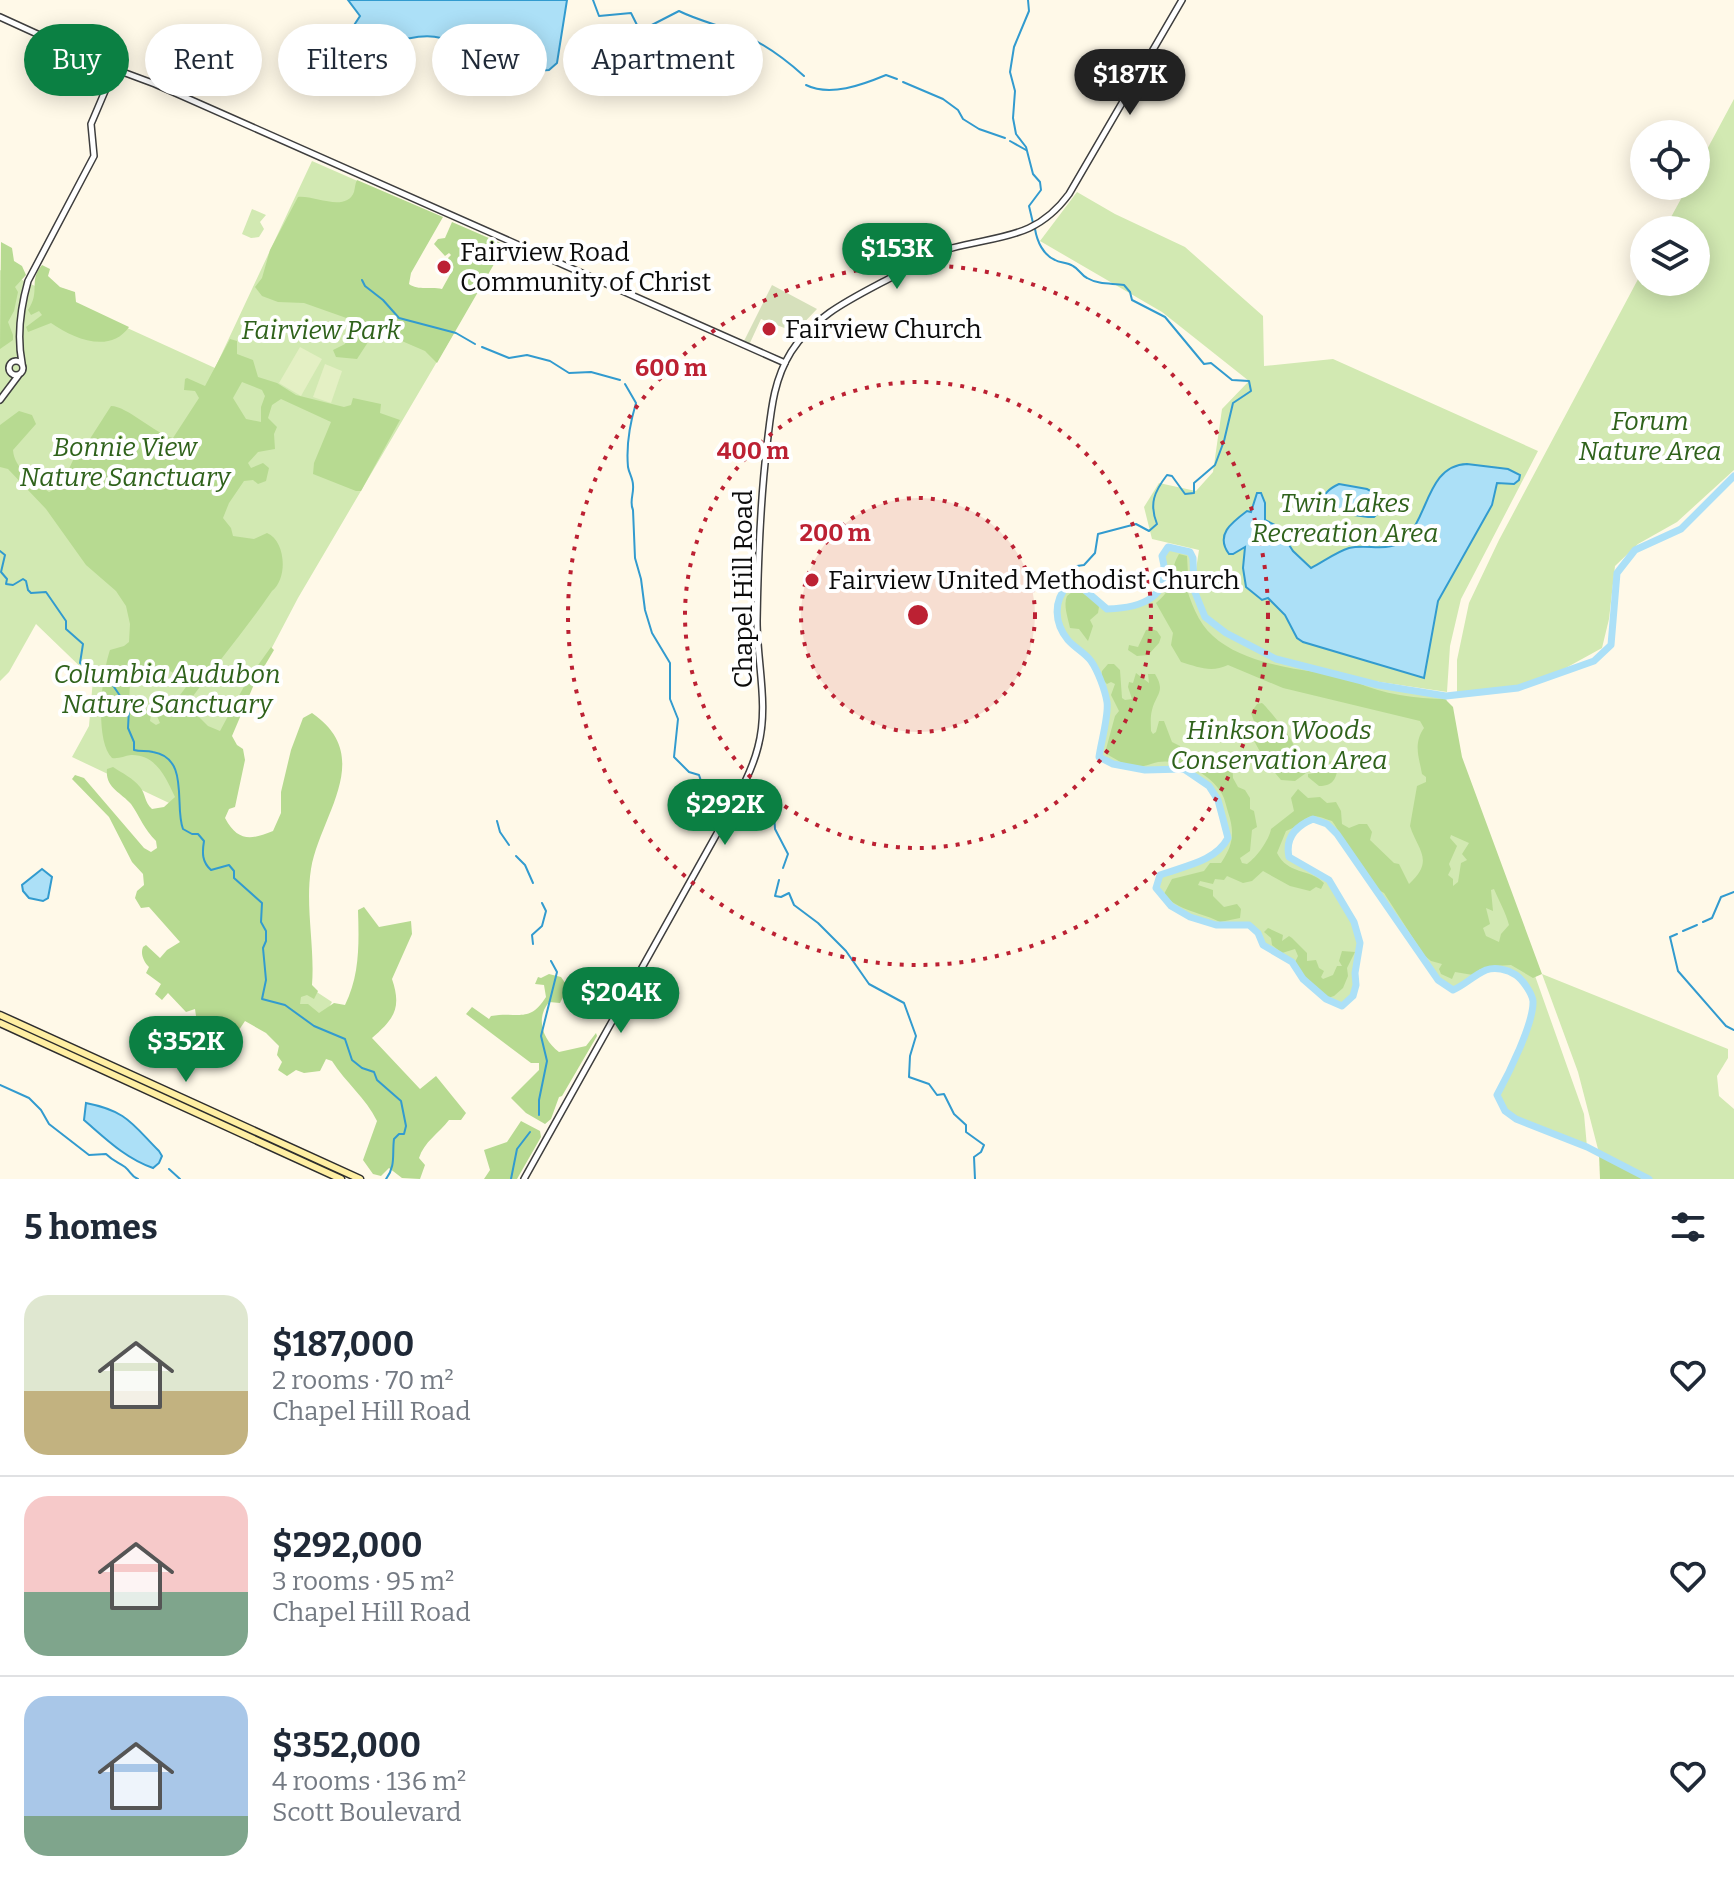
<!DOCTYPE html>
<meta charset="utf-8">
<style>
:root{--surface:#fff;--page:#f6f6f7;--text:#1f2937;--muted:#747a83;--line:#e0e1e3;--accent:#0b8043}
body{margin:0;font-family:Bitter,serif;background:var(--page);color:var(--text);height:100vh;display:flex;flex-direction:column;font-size:30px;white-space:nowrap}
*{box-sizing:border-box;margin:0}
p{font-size:26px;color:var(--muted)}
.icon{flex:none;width:44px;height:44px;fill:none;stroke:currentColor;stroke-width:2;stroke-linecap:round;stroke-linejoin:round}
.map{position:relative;height:1179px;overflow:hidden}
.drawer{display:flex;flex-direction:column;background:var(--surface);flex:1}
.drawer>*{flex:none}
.guide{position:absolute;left:24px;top:24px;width:800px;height:72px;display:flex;gap:16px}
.controls{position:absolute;left:1630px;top:120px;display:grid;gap:16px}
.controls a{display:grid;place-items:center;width:80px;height:80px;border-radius:50%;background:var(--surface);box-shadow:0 4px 20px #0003;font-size:40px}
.price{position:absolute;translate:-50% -68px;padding:0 18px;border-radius:28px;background:var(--accent);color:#fff;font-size:26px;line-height:52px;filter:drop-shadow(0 2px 4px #0008)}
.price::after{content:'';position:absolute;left:50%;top:48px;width:24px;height:18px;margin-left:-12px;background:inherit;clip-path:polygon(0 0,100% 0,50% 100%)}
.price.active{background:#222;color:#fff}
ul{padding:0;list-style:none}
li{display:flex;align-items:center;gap:24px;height:200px;padding:0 24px}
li+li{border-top:2px solid var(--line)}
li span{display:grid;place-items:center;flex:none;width:224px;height:160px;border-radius:24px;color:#555}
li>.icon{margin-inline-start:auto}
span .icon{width:96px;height:96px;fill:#fffc;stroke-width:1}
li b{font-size:34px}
h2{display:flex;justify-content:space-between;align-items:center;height:96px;padding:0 24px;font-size:34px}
.tag{padding:0 28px;border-radius:36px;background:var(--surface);box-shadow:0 4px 20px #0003;font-size:28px;line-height:72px}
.tag.active{background:var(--accent);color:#fff}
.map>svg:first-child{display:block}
.green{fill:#d2e9b2}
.forest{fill:#b7da91;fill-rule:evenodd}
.cemetery{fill:#d6e0bb}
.pitch{fill:#e4f0c4}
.water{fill:#ace0f7;stroke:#329bcf;stroke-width:2}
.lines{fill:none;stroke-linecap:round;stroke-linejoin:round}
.stream{stroke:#329bcf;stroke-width:2}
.river{stroke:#ace0f7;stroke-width:7}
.tertiary-casing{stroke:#3e3e3e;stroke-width:8}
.secondary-casing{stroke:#2d2d2d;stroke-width:9}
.tertiary{stroke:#fff;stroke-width:5}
.secondary{stroke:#ffefa3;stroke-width:6}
.ring{fill:none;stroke:#bc2133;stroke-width:4;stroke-dasharray:4 8}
.poi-dot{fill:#bc2133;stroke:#fff;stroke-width:3}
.labels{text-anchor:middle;stroke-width:8;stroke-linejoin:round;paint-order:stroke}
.poi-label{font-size:26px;fill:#0b0b0b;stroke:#fff;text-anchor:start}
.park-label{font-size:26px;font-style:italic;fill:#2f621b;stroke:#fff}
.street-label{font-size:26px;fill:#0b0b0b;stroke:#fff}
.centre{fill:#bc2133;stroke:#fff;stroke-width:4}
.ring-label{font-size:24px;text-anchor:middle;font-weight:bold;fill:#bc2133;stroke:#fff;stroke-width:8;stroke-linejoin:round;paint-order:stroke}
</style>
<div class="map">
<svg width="1734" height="1179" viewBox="0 0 1734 1179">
<rect width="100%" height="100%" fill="#fff9e8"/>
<g class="green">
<path d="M1734 99V470L1677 522 1638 544 1615 566 1609 619 1602 648 1562 670 1512 688 1457 692V660L1469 603 1499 540 1644 268V282H1696V230H1664L1688 186H1696V170Z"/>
<path d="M312 161 435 215 393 301 455 331 298 598 196 792 291 975 332 1002 318 1027 270 993 186 811 72 757 89 726 93 679 36 624 9 672 0 681V270L215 368Z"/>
<path d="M1077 192 1115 214 1185 247 1263 316 1264 366 1333 359 1538 451 1461 599 1450 646 1447 692 1360 679 1268 655 1276 659 1378 685 1446 696 1455 760 1489 846 1584 1114 1587 1147C1561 1136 1505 1125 1497 1095L1518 1053 1533 1001C1525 982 1510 964 1488 969 1475 972 1465 985 1453 990L1438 980 1337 834 1327 824 1313 819C1296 825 1285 838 1290 857L1329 880 1354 922 1360 943 1355 973 1356 985 1352 996 1342 1006 1326 999 1303 979 1292 962 1263 945 1258 933 1249 925H1216L1190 917 1171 906 1156 888 1160 875C1184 866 1215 862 1228 838L1218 800 1209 786 1184 769 1145 770 1113 764 1099 757 1107 703 1090 659 1068 641 1057 619 1059 594 1068 585H1079L1107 609C1142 608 1173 597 1162 556L1168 547 1190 552 1193 558 1195 576 1199 550 1152 539 1144 507 1159 483 1196 491 1213 472 1222 409 1249 381 1162 312 1040 241Z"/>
<path d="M252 209 266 215 260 222 264 229 259 237 251 238 242 234Z"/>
<path d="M1542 974 1728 1049V1058L1717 1076 1719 1096 1734 1109V1179H1649L1599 1153 1578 1072Z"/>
</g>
<g class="forest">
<path d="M357 180 443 217 411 273 409 284C418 291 432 286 442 289L452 271 448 258 451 255 449 253 445 256 434 244 438 239 445 238 452 222 505 245 437 363 425 351 381 332 370 339 357 359 336 357 333 350 345 344 348 335 355 339 359 332 368 330 369 326 304 303 278 302 262 296 255 287 262 278 270 250 298 197C314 195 346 213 354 192 355 188 355 184 357 180Z"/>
<path d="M1 242 12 248 14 261 22 266 26 275 15 287 18 292 14 311 8 322 13 335V340L0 349Z"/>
<path d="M42 265 50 269 48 276 60 287 75 292 76 302 129 327C110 354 74 339 51 323L28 332 26 327 42 315 39 311 31 315 28 310C41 291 28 281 42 265Z"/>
<path d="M230 339 237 341V354L253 360 258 377 277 383 296 395 344 407 351 405 353 398 381 404 380 413 400 420 361 491H356L313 474 314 463 331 422 281 399 272 405 268 418 277 427 274 434 275 449 258 452 248 463 251 468 263 463 269 468 266 481 258 484 253 480 244 481 229 503 223 518 231 528 233 536 254 539 267 533C286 541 288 579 272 591 246 629 217 663 190 700L189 707 208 726 220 731 248 679 271 647 274 650 255 682 232 736 237 745 243 749 245 760 235 807 229 809 225 818C238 842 251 840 273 831L281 813V792L291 750 303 718 312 713C376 757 320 815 311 869 305 906 315 947 312 985L318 991 314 999 307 995 301 997 300 1004H308L319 1013 334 1003 345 1005C360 975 359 943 358 910L364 907 379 927 411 921 412 934 392 979C402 1008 394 1019 372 1038L420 1089 436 1076 466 1113 461 1120H449C439 1133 424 1142 419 1158L425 1165 420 1179 402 1178 389 1168 381 1176 373 1174 363 1160 377 1121C366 1098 346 1083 332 1061L326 1059 320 1071 304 1073 296 1070 287 1076 278 1070 282 1062 277 1055 279 1046 266 1033 245 1021 237 1033 228 1039 223 1033V1025L212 1017 200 1020 196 1016 195 1009 186 1012 168 993 162 1000 155 994 161 984 146 973 149 967C144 962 140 954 143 947L146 945 160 958 167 950 180 942 149 907 141 908 135 898 137 891 144 885 143 874 132 862 109 817 72 779 75 775 84 778 144 848 151 852 157 848 156 841C144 829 140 817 131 804 121 792 105 788 107 769L113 767C122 773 133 778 140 787 146 794 144 802 152 809L164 807 175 797C166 778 156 754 131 755 124 756 119 759 112 758 94 740 102 673 110 650L124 646 129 642 130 624 126 606 116 591 86 565 46 509 8 469 0 467V425L19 411 32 415 36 424 13 450C14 469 35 481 49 492L61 486 74 458 86 445 111 406C127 406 155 434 173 438L199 398 195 391 184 390 185 379 187 378 205 386ZM242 382 262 390 265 396 261 407V422L246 419 233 398ZM166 669 183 678 186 687 174 703 176 711 168 715 163 707 157 716 160 723 156 725 150 721 151 714 146 709H139L129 701 130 685 146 674Z"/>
<path d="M1179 554 1187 556 1188 574 1185 582C1190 601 1198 623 1213 636 1238 659 1283 668 1316 672 1322 673 1328 670 1334 671 1343 672 1348 678 1356 682 1382 694 1417 699 1445 699L1453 707 1462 757 1542 974 1533 978 1511 965 1493 966 1490 970 1480 969 1473 975 1455 972 1452 979 1441 974 1439 969 1442 964 1431 961 1424 955 1384 893C1366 884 1346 840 1332 821 1301 809 1310 822 1286 831L1277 853C1288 875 1309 868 1324 883L1321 889 1316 887 1310 891 1290 886 1263 871 1252 881 1243 883 1227 876 1224 880 1215 879 1213 884 1200 881 1198 885 1213 890V896L1224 907 1237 904 1241 909 1240 918 1220 922C1204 913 1177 911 1164 894L1172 879 1204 871 1210 863H1221C1233 845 1235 833 1228 812 1226 806 1225 799 1222 794 1211 774 1180 758 1158 762 1148 764 1144 768 1134 766 1123 765 1114 758 1105 753L1115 716 1119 711 1111 695 1115 684 1111 682 1107 684 1101 678 1102 671 1108 664H1114L1120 670 1122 698 1125 700 1132 699 1128 687 1129 682 1133 683 1136 673 1149 683 1148 674H1155C1166 692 1156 694 1152 710 1150 717 1151 725 1151 731L1153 734 1156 732 1159 721H1164L1172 742 1180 746 1181 752 1201 758 1206 756 1232 760 1233 778 1238 787 1245 790 1250 798V809L1254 811 1257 827 1252 830 1250 851 1240 858 1242 863 1247 864C1257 857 1269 840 1271 829L1294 811 1291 798 1298 789 1308 798 1320 797 1327 803 1336 802 1341 811 1342 824 1349 828 1359 824H1367L1372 832 1370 840 1394 863 1399 864 1409 884C1435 860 1418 851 1410 826L1417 786 1426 782V777L1422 774C1419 757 1413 744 1424 728L1420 721 1283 688 1228 665C1211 673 1198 667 1181 662L1171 645 1173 633 1156 603C1179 584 1167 574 1179 554ZM1451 835 1469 843 1462 854 1467 860 1461 863 1458 882 1453 886V879L1448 875 1451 869 1449 864 1457 846 1450 838ZM1494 889C1499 901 1506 913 1509 925L1501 934 1499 942 1486 936 1483 928 1490 924 1486 908 1493 911 1491 890Z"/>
<path d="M1076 589 1095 601 1099 607 1098 613 1090 620 1093 626 1088 641 1079 629 1070 628C1068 618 1063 605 1067 596Z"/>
<path d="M1152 629 1157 631 1161 637 1159 643 1148 655 1137 656 1128 650 1129 645 1138 647 1146 630Z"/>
<path d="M1262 703C1267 707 1286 731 1290 738 1297 750 1298 760 1315 763L1313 768 1295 781 1281 780 1265 761 1251 735 1255 724 1251 713 1257 704Z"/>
<path d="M1333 761 1339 763C1336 776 1336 786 1319 786L1308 777V774L1315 773 1320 763Z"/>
<path d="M1268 928 1283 935 1282 941 1289 936 1292 938 1307 953V961L1316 960 1319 968 1324 971 1321 977 1323 979 1333 975 1337 966H1342L1339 961 1342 951 1355 952 1347 968 1348 976 1343 988 1334 996 1325 999 1317 988 1307 983 1306 977 1297 971 1295 962 1298 956 1295 949 1282 953 1272 945 1271 938 1264 932Z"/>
<path d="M549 974 561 977 568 987 560 1003 549 1002C535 1019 543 1040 559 1052L586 1046 596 1033 597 1036 562 1096 559 1097 551 1119 545 1124 526 1113 511 1098 539 1070V1063H531L466 1014 472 1007 489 1019 491 1016C518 1011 529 1024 546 997L544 985 535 984 538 977 541 978Z"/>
<path d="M521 1121 540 1131 541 1137 517 1179H484L490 1170 484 1150 507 1142Z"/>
<path d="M1599 1153 1649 1179H1600Z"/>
</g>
<path class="cemetery" d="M772 285 817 309 795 332 761 319 749 345 743 343Z"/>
<g class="pitch">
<path d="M300 347 322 359 301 396 279 383Z"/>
<path d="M325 364 342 371 331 403 313 397Z"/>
</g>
<g class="water">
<path d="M348 0H567L557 63 549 70 517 72 508 43C494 43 477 53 464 50 456 48 449 40 441 38 415 31 368 47 357 71 335 65 313 57 290 58L347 36 360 16Z"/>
<path d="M1467 464 1508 469 1520 475 1519 480 1514 484 1497 483 1492 505 1438 601 1424 678 1303 642 1297 638 1285 615 1268 598 1262 600 1246 587 1243 568 1245 547 1233 554H1229C1215 535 1231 523 1247 511L1251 512 1257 493H1261L1265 503V520L1277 526 1293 551 1311 568C1323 562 1336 552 1349 548 1370 543 1391 555 1408 536 1428 514 1429 465 1467 464Z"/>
<path d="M1339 484 1367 489 1387 500 1386 506 1374 517H1368L1326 511 1322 506C1323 494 1328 489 1339 484Z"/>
<path d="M42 869 52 877 48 898 43 901 29 898 23 891 22 885Z"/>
<path d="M86 1103C127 1111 132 1124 159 1151L162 1156 159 1163 153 1168C125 1158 106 1139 84 1120Z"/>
</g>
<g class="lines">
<g class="stream">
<path d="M593 0 599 16 631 13 637 25 644 29 679 11C699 21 719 25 739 33 764 43 784 58 804 76"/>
<path d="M1028 0 1029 11 1014 47 1010 72 1015 91 1013 118 1016 134 1026 147 1033 174 1040 182 1041 190 1029 206 1033 223"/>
<path d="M903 82 943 99 958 110 963 119 979 129 1005 138"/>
<path d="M806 85C830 97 862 85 886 75L897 79"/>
<path d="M1010 141 1026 150"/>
<path d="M1035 229C1037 241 1043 255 1055 260 1060 263 1067 262 1073 266 1079 269 1081 275 1087 278 1099 285 1112 283 1124 285L1130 292 1132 300 1165 317 1204 364 1211 363 1232 380 1249 381 1251 391 1233 403 1224 441 1215 465 1194 483V493L1185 494 1172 476 1167 475C1154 492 1149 504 1157 524L1149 531 1136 524 1098 534 1095 553 1084 565 1077 566 1068 585"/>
<path d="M362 280 365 286 383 300 399 318 456 333 475 344"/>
<path d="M482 347 509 358 527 355 550 361 569 373 591 372 620 380"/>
<path d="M625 384 636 403C630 423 626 445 628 467 629 473 633 479 633 485 634 495 629 501 633 510L635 558 641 579 645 610 652 633 670 663V699L678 719 674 757 689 772 699 775 703 787 730 797"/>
<path d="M0 551 5 555 1 572 7 579 6 584 13 585 23 579 26 581 28 590 31 593 46 592 66 621V629L83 644 80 663 107 683 112 684 129 709 128 728 134 742V750C141 752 146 750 153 752 190 758 174 806 183 829L192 834H198L204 841C202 853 202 862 211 870L229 865 234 871V878L262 903 261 922 266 931V941L263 948 266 980 262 999 285 1005 314 1026 345 1039 352 1060 362 1068 374 1072 377 1080 401 1101 406 1126 404 1134H399L394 1139C392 1154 396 1166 386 1179"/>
<path d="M741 802 765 808 774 814 775 829 788 854 783 868"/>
<path d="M497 821 500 832 509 845"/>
<path d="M516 856 525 865 533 883"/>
<path d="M779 880 775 896 781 897 789 893 794 905 818 923 846 951 869 984 904 1003 916 1036 910 1056 909 1077 929 1084 937 1095 944 1094 954 1114 966 1125V1132L984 1145 981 1152 974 1157 975 1179"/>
<path d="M1703 922 1712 918 1721 897 1734 892"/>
<path d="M1683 931 1697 925"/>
<path d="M1677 934 1670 937 1678 971 1726 1026 1734 1030"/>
<path d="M533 944 532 935 542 926 546 911 542 903"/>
<path d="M0 1085 29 1098 41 1110 49 1124 89 1155 106 1154C113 1161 118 1162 125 1167 131 1172 131 1176 138 1179"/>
<path d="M539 1115V1100L547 1061 541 1036 557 972 551 961"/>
<path d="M169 1169 180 1179"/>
<path d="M511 1179 517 1149 530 1132"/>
</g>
<path class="river" d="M1649 1179 1587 1147 1516 1119 1505 1111 1497 1095C1508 1075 1534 1023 1533 1001 1532 993 1522 979 1516 975 1507 969 1495 967 1486 970 1474 975 1465 985 1453 990L1438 980 1337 834 1327 824 1313 819C1296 826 1285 838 1289 857L1329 880 1354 922 1360 943 1355 973 1356 985 1353 996 1342 1006 1326 999 1303 979 1292 962 1263 945 1258 933 1249 925H1216L1190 917 1171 906 1156 888 1160 875C1184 866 1215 862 1228 838L1218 800 1209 786 1184 769 1145 770 1113 764 1099 757C1101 742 1109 715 1107 702 1105 690 1098 671 1091 661 1085 653 1075 648 1068 640 1054 623 1053 601 1068 585H1079L1107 609C1142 608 1173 597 1162 556L1168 547 1190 552 1193 558 1194 590 1205 617 1226 633 1276 659 1378 685 1446 696 1518 688 1594 661 1611 645 1617 573 1635 550 1681 529 1734 476"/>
<defs>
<g id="tertiary">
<path d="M0 17 114 69"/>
<circle cx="118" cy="68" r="4"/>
<path d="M120 71 155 84 785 363"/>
<circle cx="16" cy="368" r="7"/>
<path d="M22 363C17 337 21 306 28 281L94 156 91 124 114 70"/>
<path d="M0 400 18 376"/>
<path d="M524 1179 734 803C744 785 753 767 758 747 769 706 757 663 757 621 758 562 760 503 767 445 771 412 773 381 791 352 814 315 855 297 892 277 911 266 930 254 952 248 1001 235 1036 239 1069 194L1182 0"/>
</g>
<g id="secondary">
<path d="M0 1015 360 1179"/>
<path d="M0 1023 341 1179"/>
</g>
</defs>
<use href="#tertiary" class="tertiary-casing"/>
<use href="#secondary" class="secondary-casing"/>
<use href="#tertiary" class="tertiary"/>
<use href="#secondary" class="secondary"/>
</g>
<circle cx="918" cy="615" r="117" fill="#bc2133" fill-opacity=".12"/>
<g class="ring">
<circle cx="918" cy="615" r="117"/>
<circle cx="918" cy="615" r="233"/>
<circle cx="918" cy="615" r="350"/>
</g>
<g class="poi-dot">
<circle cx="444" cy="267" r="8"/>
<circle cx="769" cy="329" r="8"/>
<circle cx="812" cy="580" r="8"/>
</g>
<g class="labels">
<g class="poi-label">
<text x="460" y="261">Fairview Road<tspan x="460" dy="30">Community of Christ</tspan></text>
<text x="785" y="338">Fairview Church</text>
<text x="828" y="589">Fairview United Methodist Church</text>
</g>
<g class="park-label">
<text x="321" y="339">Fairview Park</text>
<text x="1650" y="430">Forum<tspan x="1650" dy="30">Nature Area</tspan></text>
<text x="125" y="456">Bonnie View<tspan x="125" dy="30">Nature Sanctuary</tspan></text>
<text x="1345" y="512">Twin Lakes<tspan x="1345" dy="30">Recreation Area</tspan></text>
<text x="167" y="683">Columbia Audubon<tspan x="167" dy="30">Nature Sanctuary</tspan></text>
<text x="1279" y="739">Hinkson Woods<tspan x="1279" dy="30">Conservation Area</tspan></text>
</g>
<g class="street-label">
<text transform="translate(743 589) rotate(-90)" y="9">Chapel Hill Road</text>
</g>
</g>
<circle cx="918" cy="615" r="12" class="centre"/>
<g class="ring-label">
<text x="671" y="376">600 m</text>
<text x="753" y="459">400 m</text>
<text x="835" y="541">200 m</text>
</g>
</svg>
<div class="controls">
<a><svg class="icon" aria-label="locate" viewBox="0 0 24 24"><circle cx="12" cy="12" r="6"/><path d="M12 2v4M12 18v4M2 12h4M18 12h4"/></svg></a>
<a><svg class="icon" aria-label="layers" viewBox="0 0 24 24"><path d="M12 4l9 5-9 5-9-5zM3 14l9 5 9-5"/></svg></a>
</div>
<b class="price active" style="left:1130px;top:117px">$187K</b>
<b class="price" style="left:897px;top:291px">$153K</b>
<b class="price" style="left:725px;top:847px">$292K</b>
<b class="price" style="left:621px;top:1035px">$204K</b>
<b class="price" style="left:186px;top:1084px">$352K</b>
<div class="guide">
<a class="tag active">Buy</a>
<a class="tag">Rent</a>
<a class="tag">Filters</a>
<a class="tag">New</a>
<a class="tag">Apartment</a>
</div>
</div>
<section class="drawer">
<h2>5 homes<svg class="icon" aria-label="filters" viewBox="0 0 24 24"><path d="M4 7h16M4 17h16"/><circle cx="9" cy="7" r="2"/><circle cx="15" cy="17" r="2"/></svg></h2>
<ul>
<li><span style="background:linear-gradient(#dfe7d0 60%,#c2b280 0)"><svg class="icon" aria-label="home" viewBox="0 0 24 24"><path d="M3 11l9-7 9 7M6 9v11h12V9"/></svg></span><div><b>$187,000</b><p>2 rooms · 70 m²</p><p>Chapel Hill Road</p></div><svg class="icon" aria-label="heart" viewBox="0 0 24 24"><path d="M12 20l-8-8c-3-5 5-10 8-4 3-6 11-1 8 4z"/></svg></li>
<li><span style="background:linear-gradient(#f6c9c9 60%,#7fa58c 0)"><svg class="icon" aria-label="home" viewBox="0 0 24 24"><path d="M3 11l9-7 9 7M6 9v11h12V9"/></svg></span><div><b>$292,000</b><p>3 rooms · 95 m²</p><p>Chapel Hill Road</p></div><svg class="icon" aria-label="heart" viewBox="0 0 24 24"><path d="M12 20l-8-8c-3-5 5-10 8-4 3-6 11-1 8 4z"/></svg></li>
<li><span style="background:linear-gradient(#a9c7e8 75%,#7fa58c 0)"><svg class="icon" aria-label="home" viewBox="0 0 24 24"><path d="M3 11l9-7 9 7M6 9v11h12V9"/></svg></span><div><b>$352,000</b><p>4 rooms · 136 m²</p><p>Scott Boulevard</p></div><svg class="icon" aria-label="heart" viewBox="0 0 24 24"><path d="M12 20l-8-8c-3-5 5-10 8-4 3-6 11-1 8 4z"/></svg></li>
</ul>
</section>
